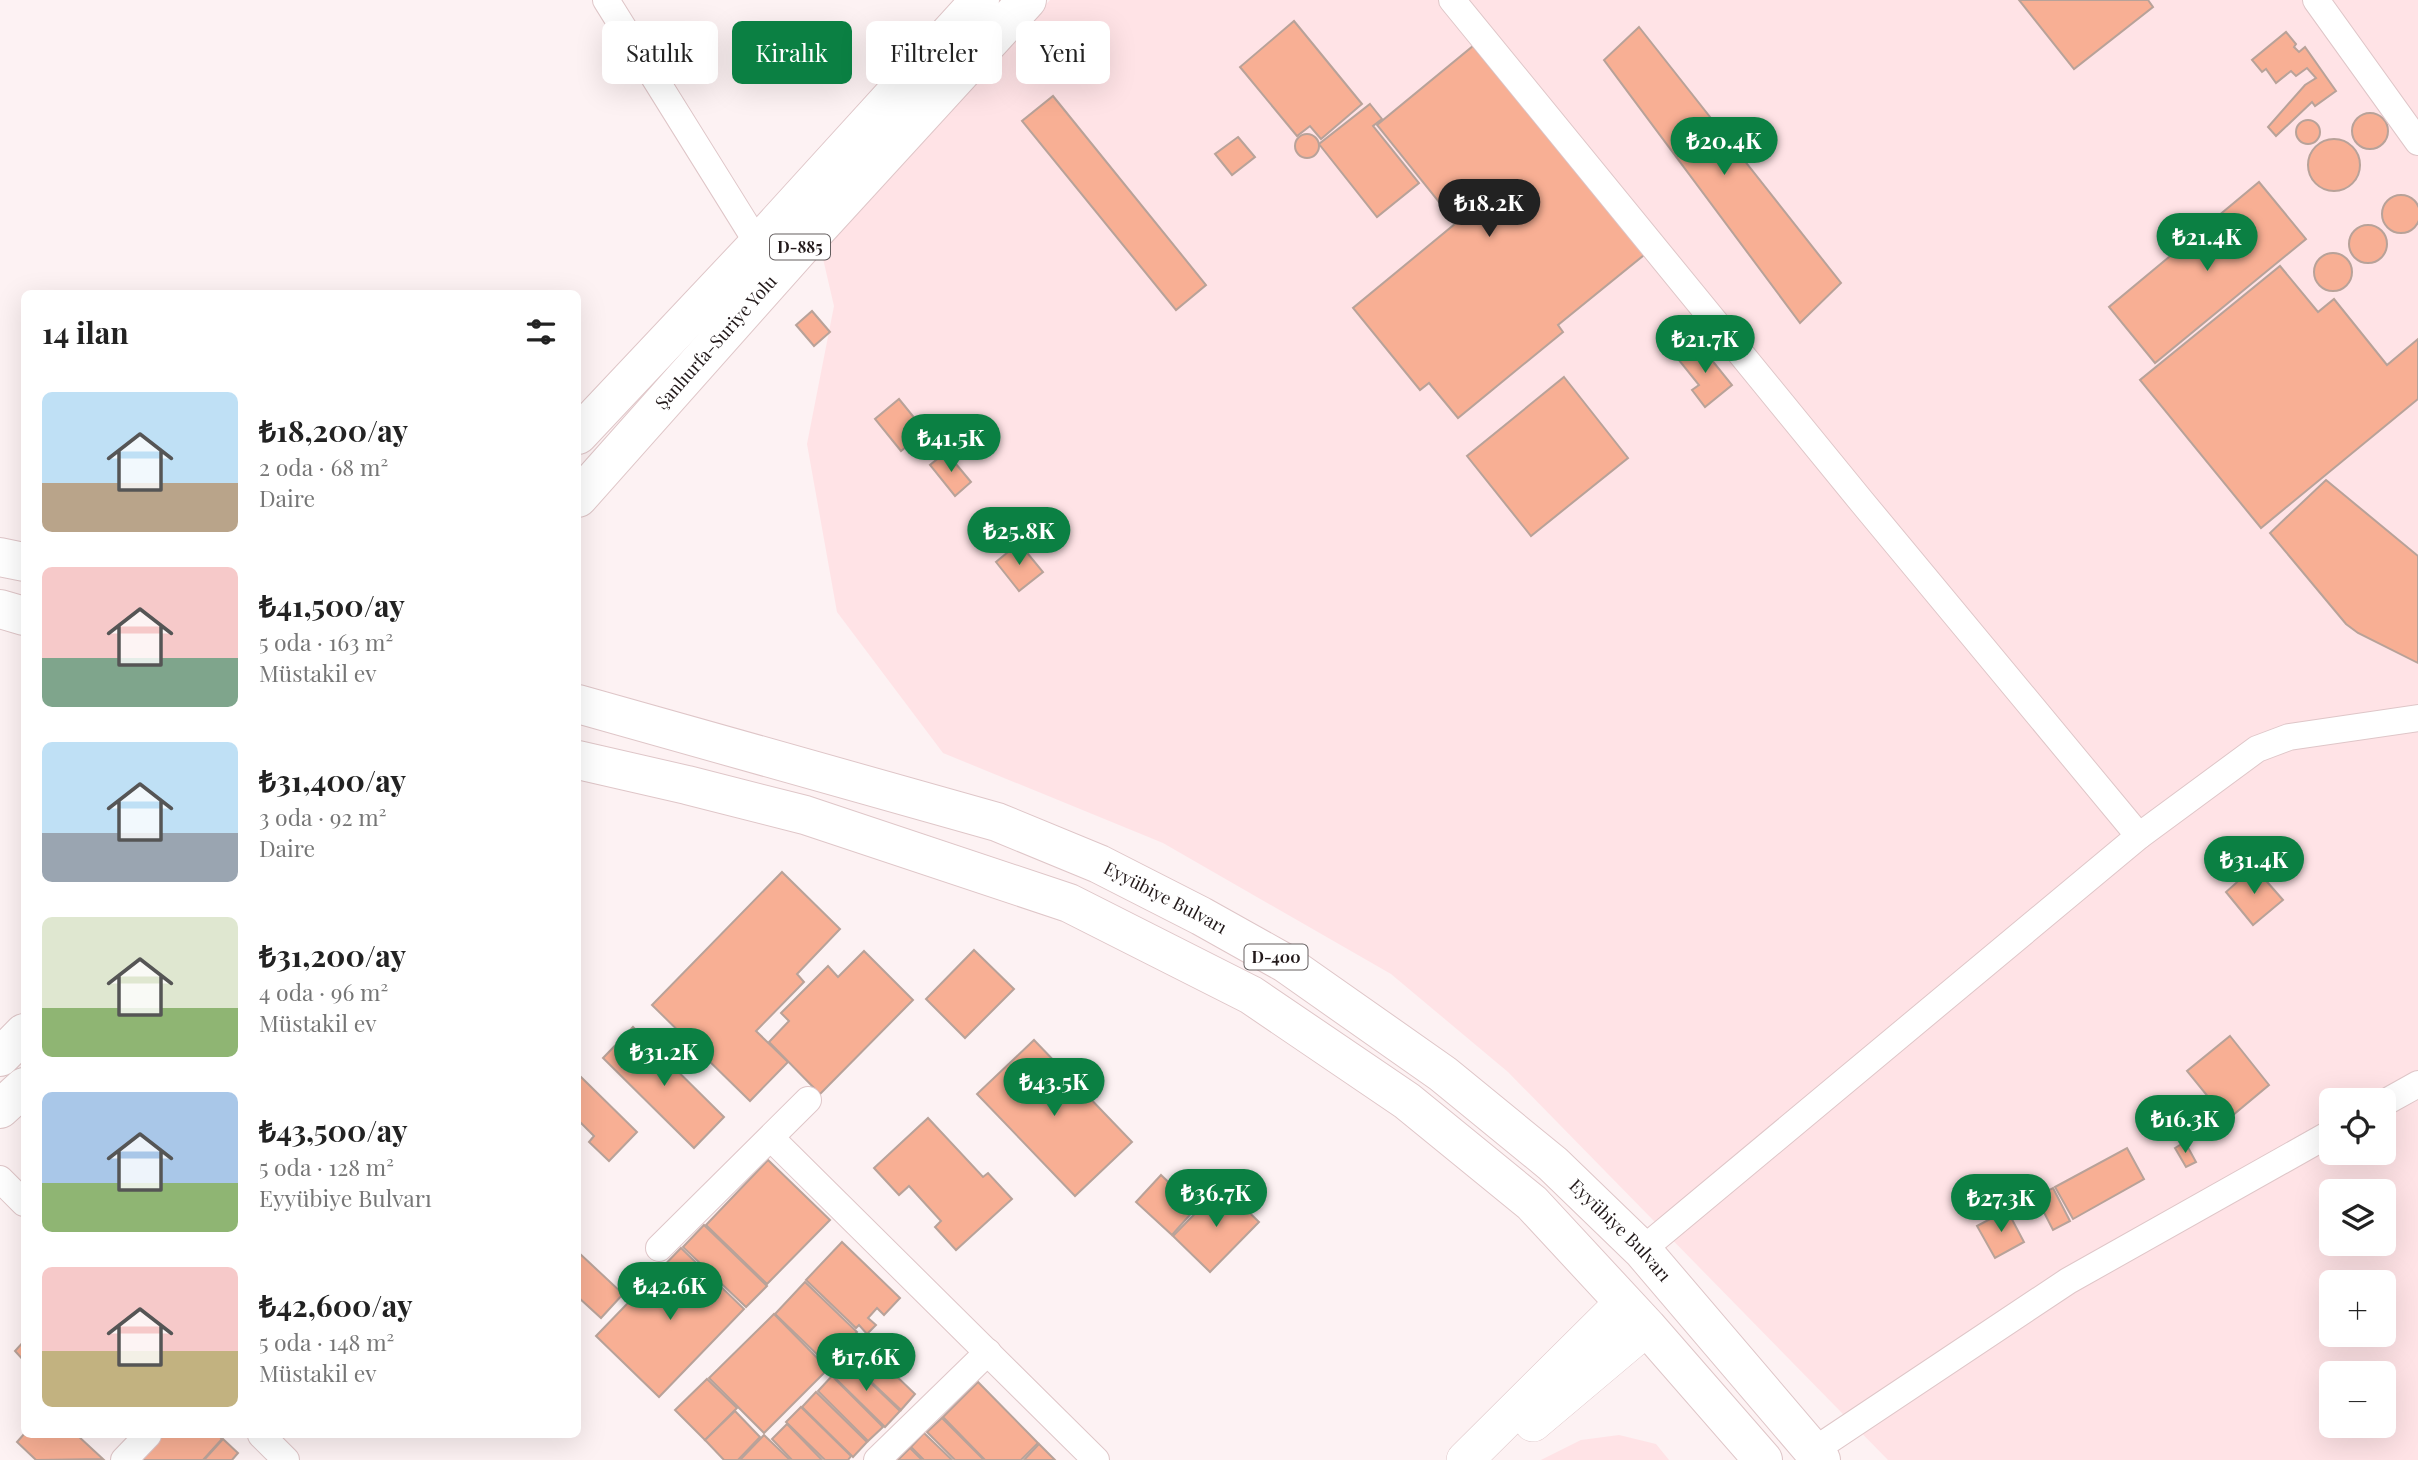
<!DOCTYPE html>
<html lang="tr">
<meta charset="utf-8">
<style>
:root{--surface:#fff;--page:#f2f2f2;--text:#222;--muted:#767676;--accent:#0b8043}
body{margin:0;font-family:"Playfair Display",serif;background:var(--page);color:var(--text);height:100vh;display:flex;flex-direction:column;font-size:26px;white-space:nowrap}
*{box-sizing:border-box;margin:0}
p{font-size:23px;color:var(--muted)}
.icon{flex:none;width:38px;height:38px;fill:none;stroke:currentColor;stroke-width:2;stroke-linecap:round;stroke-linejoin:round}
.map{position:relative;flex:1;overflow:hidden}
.details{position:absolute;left:21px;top:290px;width:560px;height:1148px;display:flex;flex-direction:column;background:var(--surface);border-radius:10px;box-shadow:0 7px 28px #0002}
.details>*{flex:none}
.hud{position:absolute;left:602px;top:21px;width:665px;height:63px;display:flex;gap:14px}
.tools{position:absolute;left:2319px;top:1088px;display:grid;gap:14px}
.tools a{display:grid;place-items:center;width:77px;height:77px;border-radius:10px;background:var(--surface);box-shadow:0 7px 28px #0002;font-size:35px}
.price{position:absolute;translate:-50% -60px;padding:0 16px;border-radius:24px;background:var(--accent);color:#fff;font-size:23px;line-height:46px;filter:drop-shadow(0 2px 4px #0008)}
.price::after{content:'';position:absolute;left:50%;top:42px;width:21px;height:16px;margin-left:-10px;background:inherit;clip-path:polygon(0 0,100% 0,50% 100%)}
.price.active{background:#222;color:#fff}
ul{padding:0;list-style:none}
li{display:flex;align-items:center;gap:21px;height:175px;padding:0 21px}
li span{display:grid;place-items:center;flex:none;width:196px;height:140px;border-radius:10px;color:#555}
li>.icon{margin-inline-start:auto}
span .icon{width:84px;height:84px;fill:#fffc;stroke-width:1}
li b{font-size:30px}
h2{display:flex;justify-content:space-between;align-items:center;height:84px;padding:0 21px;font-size:30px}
.pill{padding:0 24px;border-radius:10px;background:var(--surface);box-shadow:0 7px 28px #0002;font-size:24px;line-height:63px}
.pill.active{background:var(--accent);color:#fff}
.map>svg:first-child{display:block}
.built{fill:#ffe3e6;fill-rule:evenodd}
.building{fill:#f8af94;stroke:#b8a299;stroke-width:2}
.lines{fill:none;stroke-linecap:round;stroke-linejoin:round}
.street-casing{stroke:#dfc6c8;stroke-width:28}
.secondary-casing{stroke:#dfc6c8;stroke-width:38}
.primary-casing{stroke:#dfc6c8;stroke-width:40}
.highway-casing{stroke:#dfc6c8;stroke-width:40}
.street{stroke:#fff;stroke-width:26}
.secondary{stroke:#fff;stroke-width:37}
.primary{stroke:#fff;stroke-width:38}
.highway{stroke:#fff;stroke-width:38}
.labels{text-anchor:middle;stroke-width:7;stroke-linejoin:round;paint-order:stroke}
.shield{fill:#fff;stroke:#645e5f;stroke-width:2}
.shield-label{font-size:16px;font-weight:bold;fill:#22191a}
.street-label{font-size:18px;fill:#22191a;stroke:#fff}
</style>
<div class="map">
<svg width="2418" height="1460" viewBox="0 0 2418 1460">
<rect width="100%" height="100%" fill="#fdf2f3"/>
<g class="built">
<path d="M1050 0H2418V1460H1888L1508 1072 1391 974 1163 843 943 753 837 612 807 444 834 306 821 250ZM2331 1101H2384V1153H2331ZM2331 1192H2384V1244H2331ZM2331 1283H2384V1335H2331ZM2331 1374H2384V1426H2331Z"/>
<path d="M1619 1435 1656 1444 1669 1460H1541L1581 1440Z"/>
</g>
<g class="building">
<path d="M2019 0H2148L2153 7 2074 69Z"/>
<path d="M1294 21 1362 104 1321 139 1310 126 1297 136 1240 67Z"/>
<path d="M1639 27 1841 283 1800 323 1604 60Z"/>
<path d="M2286 32 2296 44 2294 47 2299 52 2305 47 2336 91 2315 106 2312 102 2276 136 2268 127 2305 85 2316 78 2307 68 2296 76 2291 71 2276 83 2266 69 2262 72 2252 60Z"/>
<path d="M1473 46 1644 255 1558 325 1563 332 1458 418 1429 383 1420 390 1353 308 1456 223 1377 125Z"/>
<path d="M1053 96 1206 285 1176 310 1022 121Z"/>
<path d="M1370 104 1382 119 1373 126 1419 183 1377 217 1319 144Z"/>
<circle cx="2370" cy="131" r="18"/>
<circle cx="2308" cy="132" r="12"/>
<circle cx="1307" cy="146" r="12"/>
<path d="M1238 137 1255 157 1232 175 1215 154Z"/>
<circle cx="2334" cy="165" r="26"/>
<path d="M2259 182 2306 239 2155 363 2109 307Z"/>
<circle cx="2401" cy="214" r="19"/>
<circle cx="2368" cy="244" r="19"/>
<circle cx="2333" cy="272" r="19"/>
<path d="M2280 266 2318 312 2334 299 2387 365 2418 339V399L2261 528 2140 380Z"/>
<path d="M812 311 830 332 814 346 796 325Z"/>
<path d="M1698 343 1732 385 1705 407 1692 390 1699 385 1678 359Z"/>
<path d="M1564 377 1628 458 1531 536 1467 456Z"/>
<path d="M899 399 925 431 901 451 875 419Z"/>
<path d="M946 452 971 482 955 496 930 465Z"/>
<path d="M2326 480 2418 556V663L2358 633 2346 624 2270 533Z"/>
<path d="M1019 543 1043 572 1019 591 996 562Z"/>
<path d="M2254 867 2283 900 2253 925 2226 892Z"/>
<path d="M782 872 840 929 797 974 804 982 756 1031 788 1062 750 1101 652 1005Z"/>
<path d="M974 950 1014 989 965 1038 926 999Z"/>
<path d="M864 951 913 1000 820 1094 769 1042 789 1021 781 1013 828 966 838 977Z"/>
<path d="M633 1027 724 1117 694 1148 603 1058Z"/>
<path d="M2230 1036 2269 1085 2227 1120 2187 1071Z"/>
<path d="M1034 1040 1132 1142 1075 1196 977 1094Z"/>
<path d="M581 1077 637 1132 609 1161 589 1142 594 1136 578 1120V1081Z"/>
<path d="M928 1118 983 1177 988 1173 1012 1199 956 1250 935 1227 941 1221 909 1186 899 1195 874 1168Z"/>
<path d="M2185 1142 2196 1162 2186 1167 2175 1148Z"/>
<path d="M2127 1148 2144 1179 2073 1219 2055 1187Z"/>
<path d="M768 1160 830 1220 767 1284 706 1225Z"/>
<path d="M1161 1175 1196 1208 1172 1235 1136 1202Z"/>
<path d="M1222 1186 1259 1222 1210 1272 1173 1236Z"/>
<path d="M2053 1188 2070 1221 2053 1230 2036 1197Z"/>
<path d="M2007 1210 2024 1242 1995 1258 1977 1226Z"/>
<path d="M704 1225 767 1286 746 1307 683 1247Z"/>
<path d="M842 1242 900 1298 884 1315 877 1308 868 1318 876 1325 867 1334 859 1325 856 1328 806 1280Z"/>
<path d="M681 1248 744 1309 659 1397 596 1336Z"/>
<path d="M578 1252 623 1294 601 1318 578 1297Z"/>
<path d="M805 1282 857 1332 842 1348 845 1350 833 1362 830 1359 826 1363 775 1314Z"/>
<path d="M774 1314 828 1369 764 1433 709 1378Z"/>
<path d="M24 1341V1361L15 1351Z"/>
<path d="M863 1344 915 1394 901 1410 848 1360Z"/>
<path d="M847 1360 900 1411 885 1427 832 1375Z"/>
<path d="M832 1376 883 1427 868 1441 818 1391Z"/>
<path d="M707 1379 737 1408 705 1440 675 1410Z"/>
<path d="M978 1382 1038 1443 1021 1460H985L943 1417Z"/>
<path d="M816 1392 867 1442 853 1457 802 1407Z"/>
<path d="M801 1407 851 1456 848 1460H825L786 1422Z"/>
<path d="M735 1411 760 1437 738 1460H724L705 1440Z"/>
<path d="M942 1418 984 1460H955L927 1432Z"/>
<path d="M787 1424 822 1460H792L772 1439Z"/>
<path d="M924 1433 952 1460H924L911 1447Z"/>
<path d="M24 1434 77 1435 103 1459 36 1460 17 1442Z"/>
<path d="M163 1435H218L222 1439 203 1460H140Z"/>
<path d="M764 1435 790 1460H740Z"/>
<path d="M223 1439 238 1453 232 1460H204Z"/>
<path d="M1039 1444 1055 1460H1024Z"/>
<path d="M910 1448 922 1460H898Z"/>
</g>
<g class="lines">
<defs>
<g id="street">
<path d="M606 0 758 244"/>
<path d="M1452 0 1862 502 2139 836"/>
<path d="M2316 0 2418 142"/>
<path d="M2384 1103 2418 1084"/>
<path d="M771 1138 1096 1460"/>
<path d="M0 1179 24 1203"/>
<path d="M659 1248 808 1100"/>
<path d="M1642 1250 2139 836 2257 749 2289 737 2418 718"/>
<path d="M261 1435 286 1460"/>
<path d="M1813 1451 2068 1281 2331 1133"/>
<path d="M124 1460 148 1435"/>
<path d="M877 1460 988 1352"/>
</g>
<g id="secondary">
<path d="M1533 1423 1647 1327"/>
<path d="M1465 1460 1623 1303"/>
</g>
<g id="primary">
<path d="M0 1057 24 1033"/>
<path d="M0 1109 24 1087"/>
</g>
<g id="highway">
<path d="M578 435 758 244 980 0"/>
<path id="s1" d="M578 498 810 237 1027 0"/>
<path d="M0 557 24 562"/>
<path d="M0 609 24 616"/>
<path id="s2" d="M578 704 997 822 1099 864 1201 916 1285 963 1443 1074 1553 1164 1642 1250 1821 1460"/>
<path d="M578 760 687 785 805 815 1069 903 1251 995 1407 1101 1532 1203 1647 1327 1763 1460"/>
</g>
</defs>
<use href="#street" class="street-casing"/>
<use href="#secondary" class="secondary-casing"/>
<use href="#primary" class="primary-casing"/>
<use href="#highway" class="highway-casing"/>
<use href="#street" class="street"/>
<use href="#secondary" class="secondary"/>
<use href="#primary" class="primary"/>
<use href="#highway" class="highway"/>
</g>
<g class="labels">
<g class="shield">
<rect x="770" y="234.5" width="60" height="25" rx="5"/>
<rect x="1244.5" y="944.5" width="63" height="25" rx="5"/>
</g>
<g class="shield-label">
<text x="800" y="253">D-885</text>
<text x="1276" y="963">D-400</text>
</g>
<g class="street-label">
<text dy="6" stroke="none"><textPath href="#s1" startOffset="208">Şanlıurfa-Suriye Yolu</textPath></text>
<text dy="6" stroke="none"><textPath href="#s2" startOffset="620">Eyyübiye Bulvarı</textPath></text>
<text dy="6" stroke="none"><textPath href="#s2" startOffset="1186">Eyyübiye Bulvarı</textPath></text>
</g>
</g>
</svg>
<div class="tools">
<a><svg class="icon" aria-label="locate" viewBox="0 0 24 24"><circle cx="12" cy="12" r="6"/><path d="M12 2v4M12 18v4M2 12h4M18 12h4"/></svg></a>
<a><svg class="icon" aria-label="layers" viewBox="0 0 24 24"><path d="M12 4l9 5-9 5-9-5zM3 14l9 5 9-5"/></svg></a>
<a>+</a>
<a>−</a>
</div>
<b class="price" style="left:1724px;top:177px">₺20.4K</b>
<b class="price active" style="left:1489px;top:239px">₺18.2K</b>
<b class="price" style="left:2207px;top:273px">₺21.4K</b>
<b class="price" style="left:1705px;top:375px">₺21.7K</b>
<b class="price" style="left:951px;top:474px">₺41.5K</b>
<b class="price" style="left:1019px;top:567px">₺25.8K</b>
<b class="price" style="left:2254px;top:896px">₺31.4K</b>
<b class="price" style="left:664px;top:1088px">₺31.2K</b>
<b class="price" style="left:1054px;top:1118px">₺43.5K</b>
<b class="price" style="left:2185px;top:1155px">₺16.3K</b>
<b class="price" style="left:1216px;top:1229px">₺36.7K</b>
<b class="price" style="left:2001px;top:1234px">₺27.3K</b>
<b class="price" style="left:670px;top:1322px">₺42.6K</b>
<b class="price" style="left:866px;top:1393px">₺17.6K</b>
<div class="hud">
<a class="pill">Satılık</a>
<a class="pill active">Kiralık</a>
<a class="pill">Filtreler</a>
<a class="pill">Yeni</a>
</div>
<section class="details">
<h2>14 ilan<svg class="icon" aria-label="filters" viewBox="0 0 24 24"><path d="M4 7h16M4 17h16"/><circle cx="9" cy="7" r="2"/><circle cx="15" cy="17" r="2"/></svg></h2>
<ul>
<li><span style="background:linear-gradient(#bfe0f5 65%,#b9a48a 0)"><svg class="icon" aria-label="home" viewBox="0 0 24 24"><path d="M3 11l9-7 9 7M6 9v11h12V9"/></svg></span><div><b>₺18,200/ay</b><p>2 oda · 68 m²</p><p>Daire</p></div></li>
<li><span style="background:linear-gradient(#f6c9c9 65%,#7fa58c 0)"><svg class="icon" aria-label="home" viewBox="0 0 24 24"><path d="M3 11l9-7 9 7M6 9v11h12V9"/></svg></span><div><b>₺41,500/ay</b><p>5 oda · 163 m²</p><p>Müstakil ev</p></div></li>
<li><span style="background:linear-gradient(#bfe0f5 65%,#9aa5b1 0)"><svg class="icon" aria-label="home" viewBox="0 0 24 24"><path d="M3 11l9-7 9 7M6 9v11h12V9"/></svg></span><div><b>₺31,400/ay</b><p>3 oda · 92 m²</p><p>Daire</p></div></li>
<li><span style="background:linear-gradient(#dfe7d0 65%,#8fb573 0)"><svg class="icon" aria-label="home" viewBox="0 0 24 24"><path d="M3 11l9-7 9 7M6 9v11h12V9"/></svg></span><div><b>₺31,200/ay</b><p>4 oda · 96 m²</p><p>Müstakil ev</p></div></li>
<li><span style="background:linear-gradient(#a9c7e8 65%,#8fb573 0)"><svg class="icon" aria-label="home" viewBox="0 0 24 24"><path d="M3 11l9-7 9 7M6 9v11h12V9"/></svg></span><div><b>₺43,500/ay</b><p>5 oda · 128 m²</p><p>Eyyübiye Bulvarı</p></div></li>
<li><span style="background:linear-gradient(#f6c9c9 60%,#c2b280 0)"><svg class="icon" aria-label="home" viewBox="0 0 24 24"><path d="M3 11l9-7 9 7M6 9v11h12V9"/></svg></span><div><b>₺42,600/ay</b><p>5 oda · 148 m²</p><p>Müstakil ev</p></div></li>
</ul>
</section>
</div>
